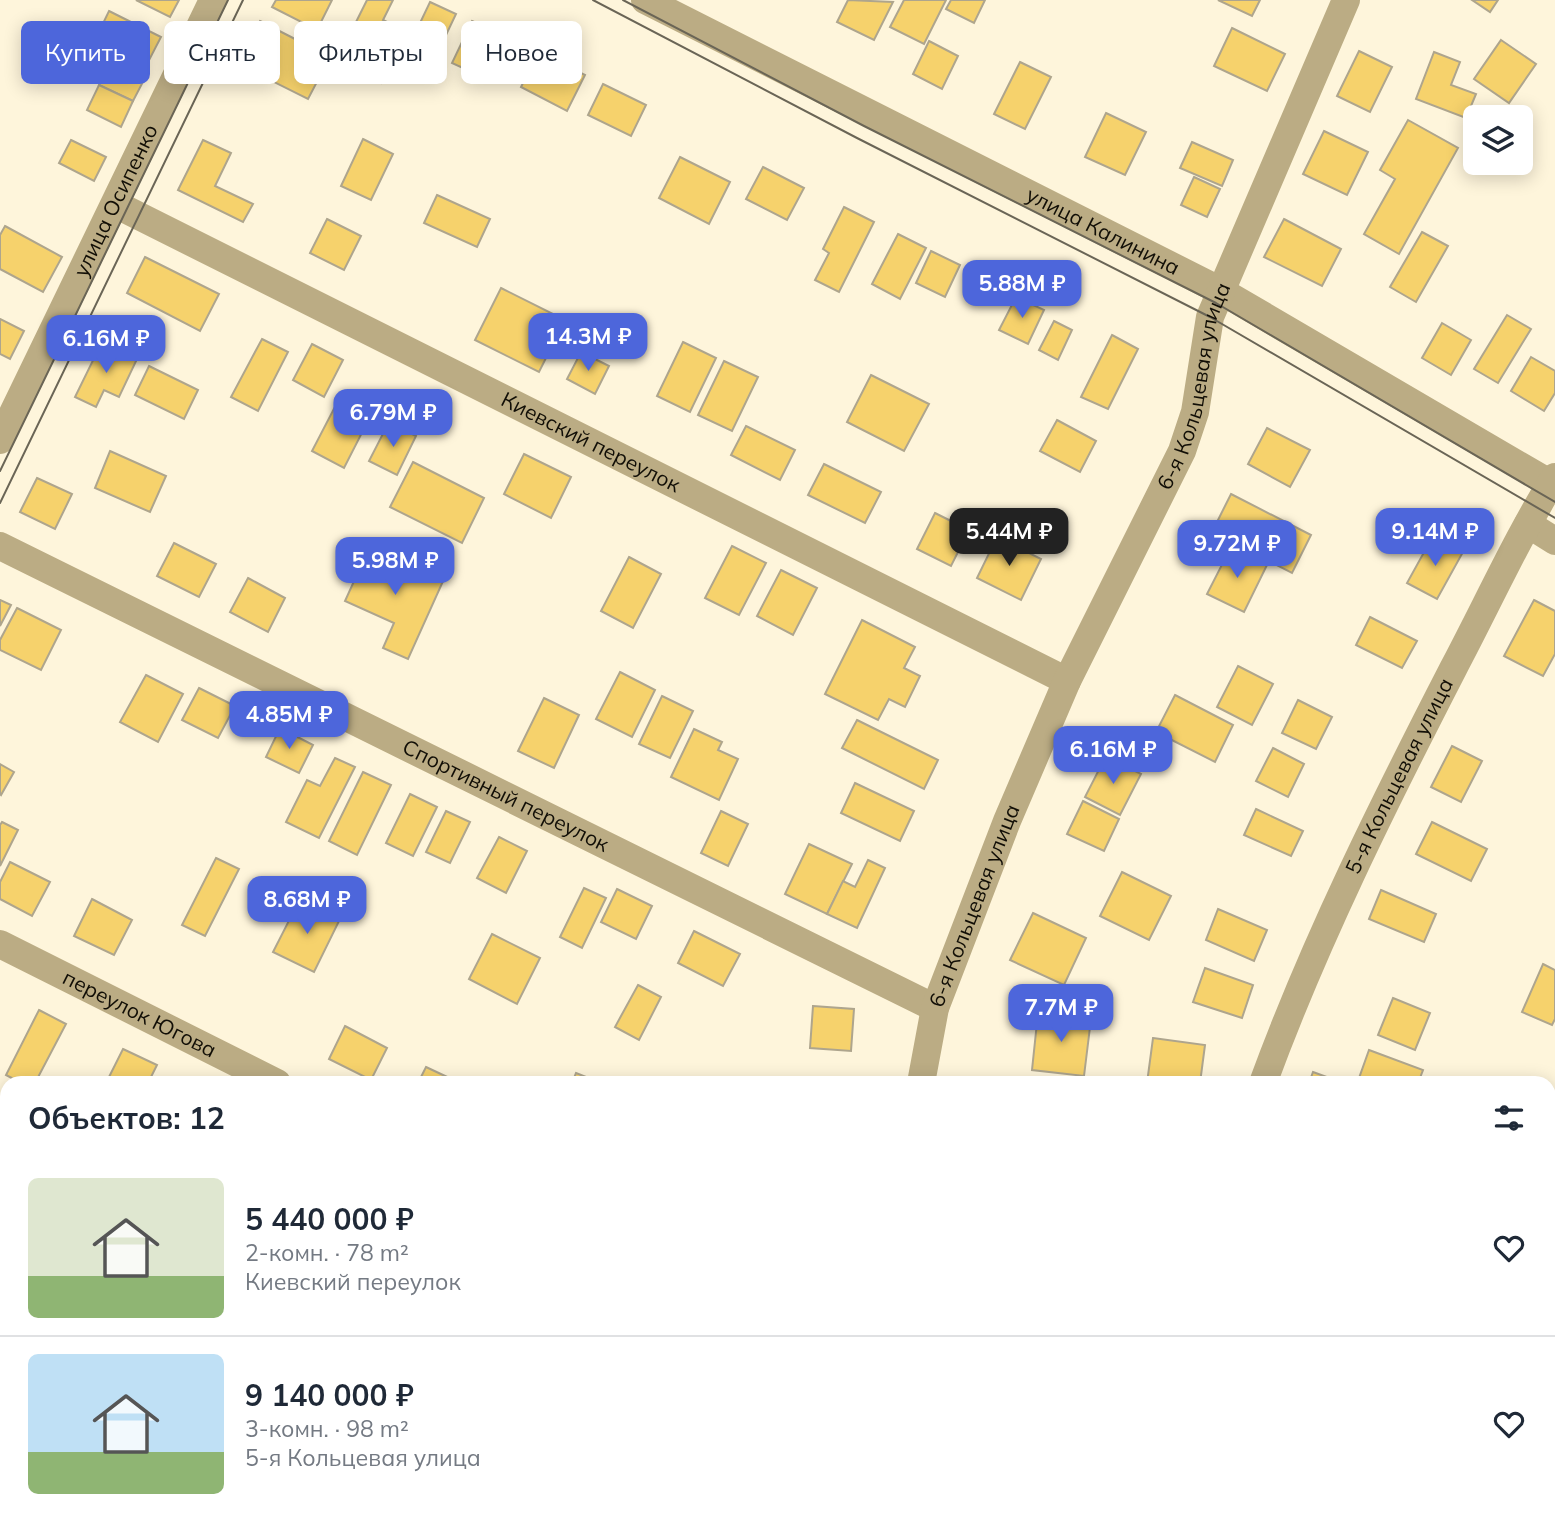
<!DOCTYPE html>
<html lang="ru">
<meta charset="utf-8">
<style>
:root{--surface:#fff;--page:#f6f6f7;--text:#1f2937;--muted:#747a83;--line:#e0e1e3;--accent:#4d66db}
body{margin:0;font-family:Mulish,sans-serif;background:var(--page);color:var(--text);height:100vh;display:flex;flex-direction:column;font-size:26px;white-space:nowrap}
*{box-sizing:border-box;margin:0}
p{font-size:23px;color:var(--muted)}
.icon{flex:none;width:38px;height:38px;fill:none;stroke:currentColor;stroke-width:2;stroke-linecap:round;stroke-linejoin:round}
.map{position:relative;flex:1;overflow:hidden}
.side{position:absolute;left:0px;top:1076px;width:1556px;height:450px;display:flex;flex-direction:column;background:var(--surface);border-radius:21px 21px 0 0;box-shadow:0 4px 18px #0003}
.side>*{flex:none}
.top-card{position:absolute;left:21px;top:21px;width:700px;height:63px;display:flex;gap:14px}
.tools{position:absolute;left:1463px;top:105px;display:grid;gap:14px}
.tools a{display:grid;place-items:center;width:70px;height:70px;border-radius:10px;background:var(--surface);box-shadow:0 4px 18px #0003;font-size:35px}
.price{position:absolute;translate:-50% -60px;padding:0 16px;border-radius:14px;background:var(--accent);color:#fff;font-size:23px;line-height:46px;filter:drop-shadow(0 2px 4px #0008)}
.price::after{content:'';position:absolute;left:50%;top:42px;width:21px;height:16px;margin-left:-10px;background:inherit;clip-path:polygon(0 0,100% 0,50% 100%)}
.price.active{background:#222;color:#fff}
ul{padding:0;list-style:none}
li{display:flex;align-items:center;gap:21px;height:175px;padding:0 28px}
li+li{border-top:2px solid var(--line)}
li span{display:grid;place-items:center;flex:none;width:196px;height:140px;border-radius:10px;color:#555}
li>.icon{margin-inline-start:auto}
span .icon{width:84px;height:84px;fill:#fffc;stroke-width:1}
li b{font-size:30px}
h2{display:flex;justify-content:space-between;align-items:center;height:84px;padding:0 28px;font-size:30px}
.chip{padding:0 24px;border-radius:10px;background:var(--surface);box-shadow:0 4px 18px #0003;font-size:24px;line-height:63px}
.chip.active{background:var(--accent);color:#fff}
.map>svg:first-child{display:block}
.building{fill:#f6d26c;stroke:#aea58d;stroke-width:2}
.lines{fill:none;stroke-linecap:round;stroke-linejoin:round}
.minor{stroke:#bbac84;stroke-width:28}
.tram{stroke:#6a6556;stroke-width:2}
.labels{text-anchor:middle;stroke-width:6;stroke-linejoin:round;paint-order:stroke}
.street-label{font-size:21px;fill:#110e06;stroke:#fff}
</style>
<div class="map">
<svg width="1555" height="1525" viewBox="0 0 1555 1525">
<rect width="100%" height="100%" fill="#fef5db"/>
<g class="building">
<path d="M136 0H179L170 17Z"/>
<path d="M276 0H332L317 30 272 7Z"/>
<path d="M367 0H393L383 20 407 32 381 83 337 60Z"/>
<path d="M848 0 893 2 874 40 837 22Z"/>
<path d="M904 0H946L924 44 890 27Z"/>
<path d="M951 0H985L974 23 946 9Z"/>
<path d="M1218 0H1260L1252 16Z"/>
<path d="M1472 0H1498L1490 12Z"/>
<path d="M430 2 456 14 436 56 410 44Z"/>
<path d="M109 11 161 37 146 66 95 40Z"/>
<path d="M260 21 330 57 308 99 238 64Z"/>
<path d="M472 21 498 33 478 75 452 63Z"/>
<path d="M1232 28 1285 54 1267 91 1214 66Z"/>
<path d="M1501 40 1536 64 1509 103 1474 79Z"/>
<path d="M929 41 958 56 942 89 913 74Z"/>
<path d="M1359 51 1392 67 1370 112 1337 96Z"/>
<path d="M538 52 585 75 567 111 521 87Z"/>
<path d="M1434 52 1460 62 1451 85 1476 94 1466 118 1416 99Z"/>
<path d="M112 59 146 76 133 101 99 85Z"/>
<path d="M1020 62 1051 77 1025 129 994 114Z"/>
<path d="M603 84 646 105 631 136 588 115Z"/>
<path d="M99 85 133 101 121 127 87 110Z"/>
<path d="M1106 113 1146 132 1125 175 1085 157Z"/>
<path d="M1408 120 1458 148 1399 254 1364 234 1395 179 1380 170Z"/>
<path d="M1324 131 1368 152 1347 195 1303 174Z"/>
<path d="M363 139 393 154 371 200 341 186Z"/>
<path d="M71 140 106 157 94 181 59 163Z"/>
<path d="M203 140 231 153 215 186 253 204 243 222 178 190Z"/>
<path d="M1192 142 1233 160 1222 186 1180 168Z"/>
<path d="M680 157 730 182 709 224 659 198Z"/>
<path d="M763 167 804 188 787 220 746 199Z"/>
<path d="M1194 177 1220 189 1207 217 1181 205Z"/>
<path d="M437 195 490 219 477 247 424 223Z"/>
<path d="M844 207 874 222 839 292 815 280 829 253 823 249Z"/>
<path d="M327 219 361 236 344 270 310 253Z"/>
<path d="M1284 219 1341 249 1322 286 1264 257Z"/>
<path d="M5 226 62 257 43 292 0 269V235Z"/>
<path d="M1422 232 1448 246 1416 302 1390 287Z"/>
<path d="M898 234 926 248 900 299 872 284Z"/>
<path d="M931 251 960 265 945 297 916 283Z"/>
<path d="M145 257 219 294 200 331 127 293Z"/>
<path d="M501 288 565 320 539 372 475 340Z"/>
<path d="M1016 297 1044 310 1028 344 999 330Z"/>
<path d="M1507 315 1531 329 1498 383 1474 369Z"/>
<path d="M0 319 24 331 10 359 0 354Z"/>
<path d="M1054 321 1072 330 1058 360 1039 350Z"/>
<path d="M1442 323 1471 340 1451 375 1422 358Z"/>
<path d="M1112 335 1138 349 1108 409 1081 397Z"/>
<path d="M262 339 288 352 258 411 231 397Z"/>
<path d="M102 342 137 359 119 397 104 390 96 407 75 397Z"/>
<path d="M683 342 716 358 690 412 657 396Z"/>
<path d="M312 344 343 360 324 397 293 380Z"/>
<path d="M581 352 609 366 595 394 567 379Z"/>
<path d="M1531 357 1555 371V393L1544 411 1511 391Z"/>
<path d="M724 361 758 377 732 431 698 415Z"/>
<path d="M149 366 198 390 184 419 135 395Z"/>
<path d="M871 375 929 404 904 451 847 422Z"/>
<path d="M339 399 371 415 344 468 312 451Z"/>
<path d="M1057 420 1096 441 1080 472 1040 451Z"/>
<path d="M389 422 416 436 397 475 369 461Z"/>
<path d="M746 426 795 450 780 480 731 455Z"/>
<path d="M1267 428 1310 450 1290 487 1248 464Z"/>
<path d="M110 451 166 476 150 512 95 488Z"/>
<path d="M524 454 571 477 551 518 504 494Z"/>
<path d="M413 462 484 498 462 543 390 507Z"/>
<path d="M824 464 881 492 865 523 808 495Z"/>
<path d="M37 478 72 494 55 529 20 512Z"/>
<path d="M1231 494 1311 535 1292 573 1212 532Z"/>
<path d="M935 513 969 530 951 566 917 549Z"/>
<path d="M1433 536 1463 552 1437 599 1407 583Z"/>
<path d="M997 537 1041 559 1021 600 977 578Z"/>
<path d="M174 543 216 564 199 597 157 576Z"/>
<path d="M370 546 444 579 408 659 383 648 394 623 345 601Z"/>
<path d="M732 546 766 563 739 615 705 598Z"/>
<path d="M1231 547 1267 565 1244 612 1207 594Z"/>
<path d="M629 557 661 574 633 628 601 611Z"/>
<path d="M781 570 817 588 793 635 757 616Z"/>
<path d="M248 578 285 598 268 632 230 612Z"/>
<path d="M0 600 11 605 0 626Z"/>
<path d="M1534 600 1555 611V654L1543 676 1504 656Z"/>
<path d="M17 608 61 630 41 670 0 650V640Z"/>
<path d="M1370 617 1417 641 1402 668 1356 645Z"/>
<path d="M862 620 915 647 904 668 920 676 905 707 889 699 878 720 825 694Z"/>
<path d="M1238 666 1273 684 1252 725 1217 707Z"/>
<path d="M620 672 655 690 632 737 596 719Z"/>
<path d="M146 675 183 694 158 742 120 722Z"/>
<path d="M199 688 235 706 218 738 182 720Z"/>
<path d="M1175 695 1233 725 1215 762 1156 732Z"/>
<path d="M662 696 693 711 670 758 639 744Z"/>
<path d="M544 698 579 715 554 768 518 751Z"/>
<path d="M1298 700 1332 717 1316 749 1282 733Z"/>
<path d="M857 720 938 760 924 789 842 748Z"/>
<path d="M280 728 313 745 299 773 266 757Z"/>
<path d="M694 729 722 742 718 750 738 759 719 800 671 777Z"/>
<path d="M1452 746 1482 761 1461 802 1431 787Z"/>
<path d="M1273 748 1304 764 1288 797 1256 781Z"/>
<path d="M1106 756 1141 774 1120 815 1085 797Z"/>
<path d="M335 758 355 767 319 838 286 822 307 780 320 786Z"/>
<path d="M0 764 14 772 1 795 0 794Z"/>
<path d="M363 772 391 785 357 855 329 841Z"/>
<path d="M855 783 914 811 900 841 841 813Z"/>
<path d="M410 794 437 807 413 856 386 843Z"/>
<path d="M1083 801 1119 819 1104 851 1067 834Z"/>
<path d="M1256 809 1303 831 1291 856 1244 835Z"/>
<path d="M446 811 470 822 450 863 426 852Z"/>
<path d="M721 811 748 824 728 866 701 853Z"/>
<path d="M2 822 18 830 0 866V825Z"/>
<path d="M1432 822 1487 849 1471 881 1416 854Z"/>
<path d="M499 837 527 851 506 893 477 878Z"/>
<path d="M809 844 852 864 827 914 785 894Z"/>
<path d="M216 858 239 869 205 936 182 925Z"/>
<path d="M868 860 885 868 857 928 827 914 843 881 855 887Z"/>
<path d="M10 862 50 882 32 916 0 899V882Z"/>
<path d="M1122 872 1171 896 1149 940 1100 916Z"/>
<path d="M584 888 606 898 582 948 560 937Z"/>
<path d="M617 889 652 906 636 939 601 922Z"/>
<path d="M1381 890 1436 914 1424 942 1369 919Z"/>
<path d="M92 899 132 920 114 955 74 936Z"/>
<path d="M300 899 340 919 314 972 273 952Z"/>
<path d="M1218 909 1267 930 1254 961 1206 940Z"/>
<path d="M1033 913 1086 938 1064 985 1010 960Z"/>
<path d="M694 931 740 954 723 986 678 963Z"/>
<path d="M492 934 540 958 517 1004 469 979Z"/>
<path d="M1543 964 1555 970V1019L1552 1025 1522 1012Z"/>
<path d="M1205 968 1253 985 1242 1018 1193 1002Z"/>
<path d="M638 985 661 997 639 1040 615 1027Z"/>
<path d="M1393 998 1430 1013 1415 1050 1378 1035Z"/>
<path d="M813 1006 854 1009 851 1051 810 1048Z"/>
<path d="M39 1010 66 1024 35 1083H21L6 1075Z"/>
<path d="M1038 1013 1091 1019 1084 1076 1032 1070Z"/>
<path d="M345 1026 387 1048 371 1080 329 1059Z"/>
<path d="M1153 1038 1205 1045 1200 1083H1147Z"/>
<path d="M123 1049 157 1065 148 1083H106Z"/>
<path d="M1369 1050 1423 1070 1418 1083H1363L1358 1081Z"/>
<path d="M426 1067 460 1083H418Z"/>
<path d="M1313 1072 1343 1083H1309Z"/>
<path d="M576 1073 601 1083H572Z"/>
<path d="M7 1277V1302L0 1299V1291Z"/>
<path d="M7 1431V1484L0 1481V1445Z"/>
<path d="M1549 1442 1555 1443V1473L1549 1472Z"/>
<path d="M1549 1487 1555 1488V1525L1524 1519H1549Z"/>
<path d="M52 1519H74L86 1525H49Z"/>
<path d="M161 1519H194L191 1525H158Z"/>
<path d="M232 1519H242L254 1525H229Z"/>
<path d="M460 1519H496L494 1525H473Z"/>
<path d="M517 1519H562L559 1525H514Z"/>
<path d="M964 1519H1023L1022 1525H964Z"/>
<path d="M1190 1519H1245L1243 1525H1189Z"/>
<path d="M1309 1519H1395L1394 1525H1330Z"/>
</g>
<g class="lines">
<g class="minor">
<path id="s1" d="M645 0 1221 291 1551 484"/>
<path id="s2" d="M115 204 1067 681"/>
<path id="s3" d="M0 440 213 0"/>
<path d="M1528 524 1555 541"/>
<path id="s4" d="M0 546 935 1008"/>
<path id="s5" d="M0 944 277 1083"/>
<path id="s6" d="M921 1083 935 1008 1007 821 1067 681 1182 451 1195 412 1210 317 1346 0"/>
<path id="s7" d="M1263 1083C1315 941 1384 803 1453 669 1487 605 1517 538 1555 477"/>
<path d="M0 1345 7 1348"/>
<path d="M357 1519 369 1525"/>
<path d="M892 1525V1519"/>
<path d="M1152 1525 1153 1519"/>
</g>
<g class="tram">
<path d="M593 0 857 138 1210 317 1555 518"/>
<path d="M623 0 864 126 1216 303 1555 502"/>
<path d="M0 471 228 0"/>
<path d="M0 503 243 0"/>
</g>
</g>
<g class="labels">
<g class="street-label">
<text dy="7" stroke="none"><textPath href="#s3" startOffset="266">улица Осипенко</textPath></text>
<text dy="7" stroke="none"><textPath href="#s1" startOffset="513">улица Калинина</textPath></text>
<text dy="7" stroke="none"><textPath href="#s6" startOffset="752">6-я Кольцевая улица</textPath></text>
<text dy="7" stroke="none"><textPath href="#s2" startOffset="532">Киевский переулок</textPath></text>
<text dy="7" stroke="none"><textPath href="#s7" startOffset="336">5-я Кольцевая улица</textPath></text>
<text dy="7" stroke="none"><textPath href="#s4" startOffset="564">Спортивный переулок</textPath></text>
<text dy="7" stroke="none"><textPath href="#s6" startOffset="186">6-я Кольцевая улица</textPath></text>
<text dy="7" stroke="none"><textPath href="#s5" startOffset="156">переулок Югова</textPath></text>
</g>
</g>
</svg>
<div class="tools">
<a><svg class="icon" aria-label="layers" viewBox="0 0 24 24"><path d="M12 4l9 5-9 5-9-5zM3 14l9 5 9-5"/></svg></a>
</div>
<b class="price" style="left:1022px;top:320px">5.88M ₽</b>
<b class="price" style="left:588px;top:373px">14.3M ₽</b>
<b class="price" style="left:106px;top:375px">6.16M ₽</b>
<b class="price" style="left:393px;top:449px">6.79M ₽</b>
<b class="price active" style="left:1009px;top:568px">5.44M ₽</b>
<b class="price" style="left:1435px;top:568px">9.14M ₽</b>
<b class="price" style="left:1237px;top:580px">9.72M ₽</b>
<b class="price" style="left:395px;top:597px">5.98M ₽</b>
<b class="price" style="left:289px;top:751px">4.85M ₽</b>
<b class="price" style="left:1113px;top:786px">6.16M ₽</b>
<b class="price" style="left:307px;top:936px">8.68M ₽</b>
<b class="price" style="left:1061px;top:1044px">7.7M ₽</b>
<div class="top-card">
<a class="chip active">Купить</a>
<a class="chip">Снять</a>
<a class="chip">Фильтры</a>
<a class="chip">Новое</a>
</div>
<section class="side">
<h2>Объектов: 12<svg class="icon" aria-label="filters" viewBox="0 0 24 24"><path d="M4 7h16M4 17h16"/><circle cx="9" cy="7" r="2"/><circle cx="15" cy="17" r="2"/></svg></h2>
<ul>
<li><span style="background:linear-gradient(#dfe7d0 70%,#8fb573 0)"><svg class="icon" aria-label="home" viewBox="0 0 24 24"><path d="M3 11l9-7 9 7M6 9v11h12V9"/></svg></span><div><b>5 440 000 ₽</b><p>2-комн. · 78 m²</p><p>Киевский переулок</p></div><svg class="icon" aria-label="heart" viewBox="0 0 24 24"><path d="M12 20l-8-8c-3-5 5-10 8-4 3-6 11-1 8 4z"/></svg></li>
<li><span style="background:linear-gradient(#bfe0f5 70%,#8fb573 0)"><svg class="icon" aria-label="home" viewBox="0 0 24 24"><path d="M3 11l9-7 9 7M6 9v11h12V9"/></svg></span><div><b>9 140 000 ₽</b><p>3-комн. · 98 m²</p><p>5-я Кольцевая улица</p></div><svg class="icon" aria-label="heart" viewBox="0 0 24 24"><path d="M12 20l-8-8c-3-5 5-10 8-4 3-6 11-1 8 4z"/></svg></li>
</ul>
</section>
</div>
